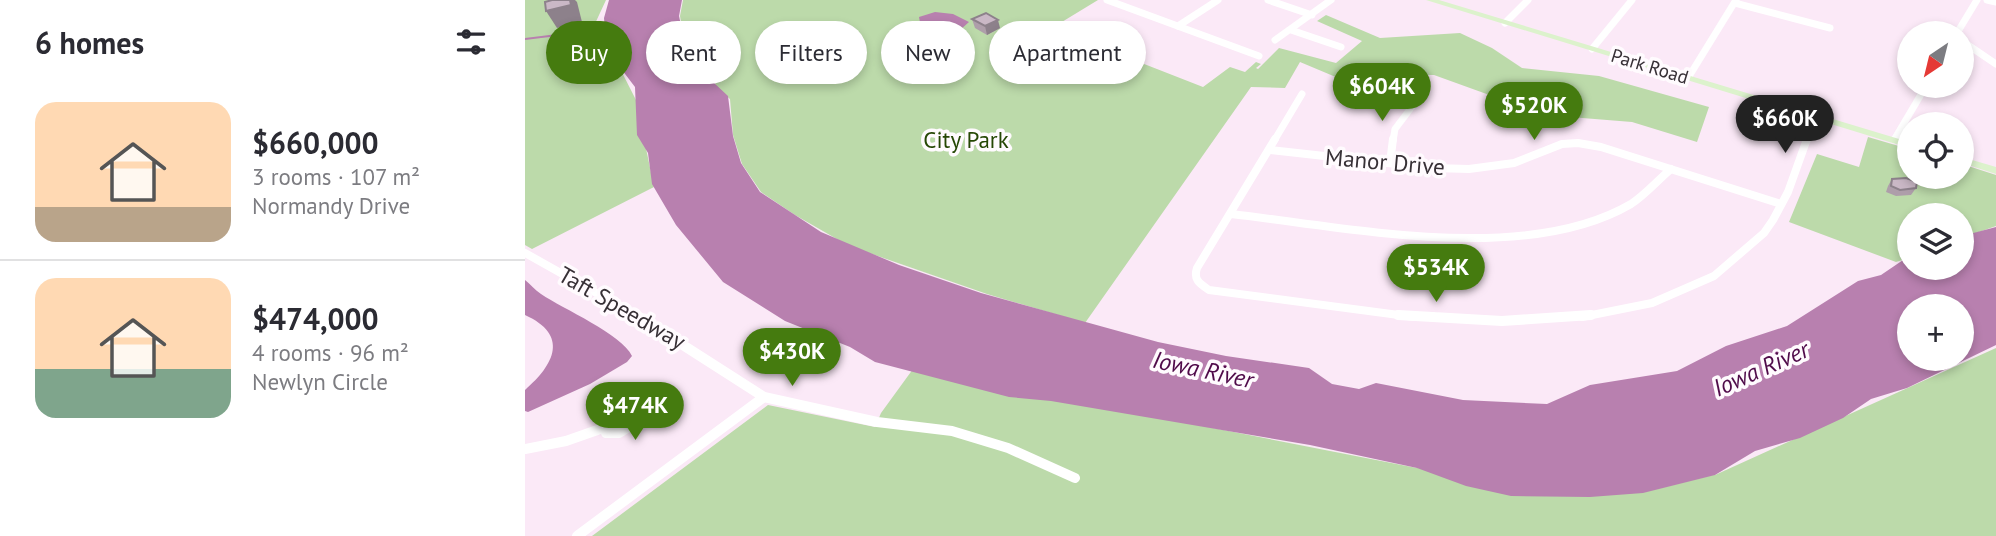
<!DOCTYPE html>
<meta charset="utf-8">
<style>
:root{--surface:#fff;--page:#f2f2f3;--text:#2b2b33;--muted:#7c7c81;--line:#e1e1e2;--accent:#457b0f}
body{margin:0;font-family:"PT Sans",sans-serif;background:var(--page);color:var(--text);height:100vh;display:flex;flex-direction:column;font-size:26px;white-space:nowrap}
*{box-sizing:border-box;margin:0}
p{font-size:23px;color:var(--muted)}
.icon{flex:none;width:38px;height:38px;fill:none;stroke:currentColor;stroke-width:2;stroke-linecap:round;stroke-linejoin:round}
.map{position:relative;flex:1;overflow:hidden}
.panel{display:flex;flex-direction:column;background:var(--surface);width:525px}
.panel>*{flex:none}
.guide{position:absolute;left:21px;top:21px;width:665px;height:63px;display:flex;gap:14px}
.needle{width:46px;rotate:215deg}
.controls{position:absolute;left:1372px;top:21px;display:grid;gap:14px}
.controls a{display:grid;place-items:center;width:77px;height:77px;border-radius:50%;background:var(--surface);box-shadow:0 4px 10px #0003;font-size:35px}
.price{position:absolute;translate:-50% -60px;padding:0 16px;border-radius:24px;background:var(--accent);color:#fff;font-size:23px;line-height:46px;filter:drop-shadow(0 2px 4px #0008)}
.price::after{content:'';position:absolute;left:50%;top:42px;width:21px;height:16px;margin-left:-10px;background:inherit;clip-path:polygon(0 0,100% 0,50% 100%)}
.price.selected{background:#222;color:#fff}
ul{padding:0;list-style:none}
li{display:flex;align-items:center;gap:21px;height:175px;padding:0 35px}
li+li{border-top:2px solid var(--line)}
li span{display:grid;place-items:center;flex:none;width:196px;height:140px;border-radius:21px;color:#555}
li>.icon{margin-inline-start:auto}
span .icon{width:84px;height:84px;fill:#fffc;stroke-width:1}
li b{font-size:30px}
h2{display:flex;justify-content:space-between;align-items:center;height:84px;padding:0 35px;font-size:30px}
.pill{padding:0 24px;border-radius:32px;background:var(--surface);box-shadow:0 4px 10px #0003;font-size:24px;line-height:63px}
.pill.selected{background:var(--accent);color:#fff}
main{display:flex;flex:1;min-height:0}
.map>svg:first-child{display:block}
.green{fill:#bcdaaa}
.water{fill:#b880af;fill-rule:evenodd}
.lines{fill:none;stroke-linecap:round;stroke-linejoin:round}
.stream{stroke:#b880af;stroke-width:2}
.street-far2{stroke:#fff;stroke-width:7}
.street-far1{stroke:#fff;stroke-width:8}
.street{stroke:#fff;stroke-width:10}
.secondary{fill:#dcf2cc;fill-rule:evenodd}
.wall{fill:#ae9eaa}
.shaded-wall{fill:#8d818b}
.building{fill:#cab8c6;stroke:#8d818b;stroke-width:2}
.labels{text-anchor:middle;stroke-width:7;stroke-linejoin:round;paint-order:stroke}
.far-street-label{font-size:19px;fill:#373036;stroke:#fffbfe}
.park-label{font-size:23px;fill:#264805;stroke:#fffbfe}
.street-label{font-size:23px;fill:#373036;stroke:#fffbfe}
.water-label{font-size:24px;font-style:italic;fill:#500b4a;stroke:#fffbfe}
</style>
<main>
<section class="panel">
<h2>6 homes<svg class="icon" aria-label="filters" viewBox="0 0 24 24"><path d="M4 7h16M4 17h16"/><circle cx="9" cy="7" r="2"/><circle cx="15" cy="17" r="2"/></svg></h2>
<ul>
<li><span style="background:linear-gradient(#ffd9b3 75%,#b9a48a 0)"><svg class="icon" aria-label="home" viewBox="0 0 24 24"><path d="M3 11l9-7 9 7M6 9v11h12V9"/></svg></span><div><b>$660,000</b><p>3 rooms · 107 m²</p><p>Normandy Drive</p></div></li>
<li><span style="background:linear-gradient(#ffd9b3 65%,#7fa58c 0)"><svg class="icon" aria-label="home" viewBox="0 0 24 24"><path d="M3 11l9-7 9 7M6 9v11h12V9"/></svg></span><div><b>$474,000</b><p>4 rooms · 96 m²</p><p>Newlyn Circle</p></div></li>
</ul>
</section>
<div class="map">
<svg width="1471" height="536" viewBox="0 0 1471 536">
<rect width="100%" height="100%" fill="#fbe9f7"/>
<g class="green">
<path d="M0 0H81L68 28H72L73 35 81 41 111 100 129 187 7 249 0 245Z"/>
<path d="M158 0H573L527 28 678 87 705 67 720 72 731 62 736 64 731 68 733 69 754 48 811 63 837 41 792 21 801 15 855 38 935 33 967 48 997 68 1074 76 1184 107 1172 142 1107 122 1020 115 909 75 861 74 825 83 775 62 760 88 726 87 560 323 462 294 324 246 270 215 236 192 217 164 208 135 205 99 191 87 188 74 168 49 160 44 155 16Z"/>
<path d="M1343 137 1384 149V177H1437V164L1471 175V226L1437 238V215H1384V258L1371 262 1264 222 1292 154 1334 167Z"/>
<path d="M1471 348V536H67L243 405 350 427 356 413 388 369 892 468 1190 475Z"/>
</g>
<g class="water">
<path d="M84 0H157L154 16 160 44 173 55 187 75 188 82 203 96 208 136 216 163 235 192 296 232 374 265 456 293 633 342 701 356 784 368 807 384 834 389 851 383 938 400 1022 404 1065 385 1152 371 1201 346 1262 326 1333 281 1356 275 1384 256V268H1437V236L1471 227V345L1382 388 1346 399 1318 418 1275 438 1230 451 1190 475 1118 493 1065 497 986 496 941 486 892 468 785 445 526 401 484 397 350 362 325 347 260 321 198 282 151 225 127 184 123 153 112 135 110 87 94 66 81 41 79 18ZM1437 306V359H1384V306Z"/>
<path d="M410 12 428 14 444 22 426 38 408 34 396 28 394 17Z"/>
<path d="M0 280C5 284 10 290 16 294 38 309 97 334 107 356L102 362 65 384 3 412 0 411V390C30 364 44 335 0 315Z"/>
</g>
<g class="lines">
<path class="stream" d="M0 39 65 31 80 32"/>
<g class="street-far2">
<path d="M582 0 734 56"/>
<path d="M743 0 787 15"/>
<path d="M1462 0 1471 2"/>
<path d="M1210 3 1305 28"/>
<path d="M980 23 1003 0"/>
<path d="M653 26 693 0"/>
<path d="M766 30 816 47"/>
<path d="M1432 33 1452 0"/>
<path d="M750 40 806 0"/>
<path d="M1437 41 1471 64"/>
<path d="M1067 49 1107 0"/>
<path d="M1163 78 1211 0"/>
<path d="M1369 140 1401 86"/>
<path d="M749 141 777 94"/>
<path d="M868 141 870 129 892 100"/>
<path d="M1282 141 1291 116"/>
</g>
<g class="street-far1">
<path d="M750 139 672 268C668 280 675 284 684 290L889 317"/>
<path d="M745 150 908 168 944 169 989 163 1037 144 1053 143 1076 147 1256 204"/>
<path d="M865 163 868 139"/>
<path d="M706 214C822 227 1000 266 1106 204 1120 195 1133 180 1146 169"/>
<path d="M0 253 114 317"/>
<path d="M1057 317 1127 303 1189 276 1239 233 1248 220 1263 192 1282 139"/>
</g>
<g class="street">
<path d="M111 315 239 397 352 422 427 431 483 448 550 478"/>
<path d="M873 315 977 321 1066 315"/>
<path d="M97 412 108 414 107 425 94 433H81L79 424Z"/>
<path d="M0 449 41 441 78 428"/>
<path d="M52 536 239 397"/>
</g>
<g class="secondary">
<path d="M901 0H914L1384 142V148Z"/>
<path d="M1437 157 1471 167V174L1437 163Z"/>
</g>
</g>
<g class="wall">
<path d="M447 19 475 28 462 35 450 28Z"/>
<path d="M363 46 379 52 372 55 365 52Z"/>
<path d="M1367 179 1391 188 1386 195 1371 196 1361 192 1363 186Z"/>
</g>
<g class="shaded-wall">
<path d="M45 0H50L52 2 57 22 32 28 21 11Z"/>
<path d="M473 20 475 28 462 35 460 26Z"/>
<path d="M377 46 379 52 372 55 369 49Z"/>
</g>
<g class="building">
<path d="M27 0H45L46 5 21 11 20 2Z"/>
<path d="M461 13 473 20 460 26 447 19Z"/>
<path d="M371 42 377 46 369 49 363 46Z"/>
<path d="M1381 178 1392 182 1391 188 1375 190 1366 186 1367 179Z"/>
</g>
<g class="labels">
<g class="far-street-label">
<text transform="translate(1125 66) rotate(17)" y="7">Park Road</text>
</g>
<g class="park-label">
<text x="441" y="148">City Park</text>
</g>
<g class="street-label">
<text transform="translate(860 162) rotate(5)" y="8">Manor Drive</text>
<text transform="translate(97 308) rotate(30)" y="8">Taft Speedway</text>
</g>
<g class="water-label">
<text transform="translate(1236 369) rotate(-24)" y="8">Iowa River</text>
<text transform="translate(678 370) rotate(12)" y="8">Iowa River</text>
</g>
</g>
</svg>
<div class="controls">
<a><svg class="needle" viewBox="-14 -14 28 28"><path d="M0-13l5 13h-10z" fill="#e53935"/><path d="M0 13l5-13h-10z" fill="#7c7c81"/></svg></a>
<a><svg class="icon" aria-label="locate" viewBox="0 0 24 24"><circle cx="12" cy="12" r="6"/><path d="M12 2v4M12 18v4M2 12h4M18 12h4"/></svg></a>
<a><svg class="icon" aria-label="layers" viewBox="0 0 24 24"><path d="M12 4l9 5-9 5-9-5zM3 14l9 5 9-5"/></svg></a>
<a>+</a>
</div>
<b class="price" style="left:857px;top:123px">$604K</b>
<b class="price" style="left:1009px;top:142px">$520K</b>
<b class="price selected" style="left:1260px;top:155px">$660K</b>
<b class="price" style="left:911px;top:304px">$534K</b>
<b class="price" style="left:267px;top:388px">$430K</b>
<b class="price" style="left:110px;top:442px">$474K</b>
<div class="guide">
<a class="pill selected">Buy</a>
<a class="pill">Rent</a>
<a class="pill">Filters</a>
<a class="pill">New</a>
<a class="pill">Apartment</a>
</div>
</div>
</main>
